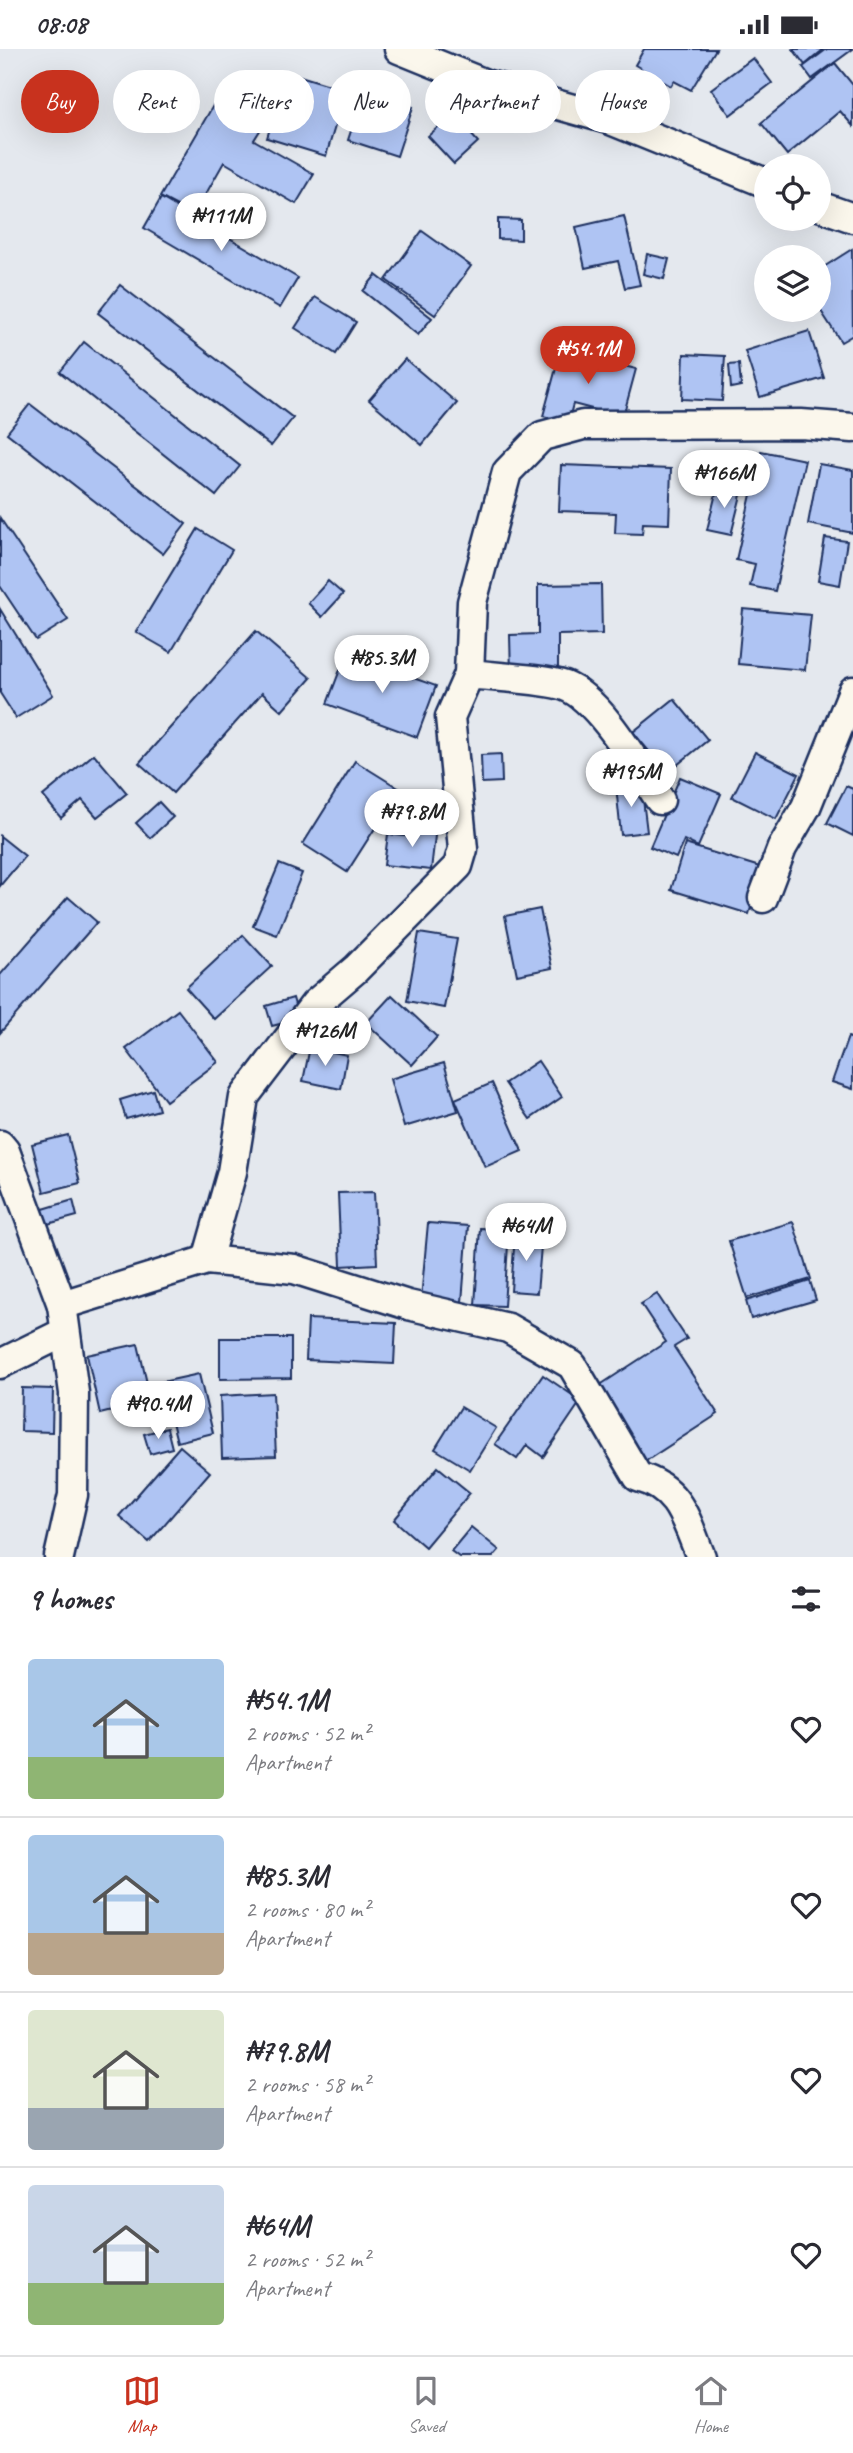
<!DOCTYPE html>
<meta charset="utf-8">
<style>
:root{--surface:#fff;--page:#f7f7f7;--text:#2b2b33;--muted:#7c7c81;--line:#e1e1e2;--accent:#c8321e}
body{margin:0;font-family:Caveat,sans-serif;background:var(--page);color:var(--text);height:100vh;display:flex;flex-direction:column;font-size:26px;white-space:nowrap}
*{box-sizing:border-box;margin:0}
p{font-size:23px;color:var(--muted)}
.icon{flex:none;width:38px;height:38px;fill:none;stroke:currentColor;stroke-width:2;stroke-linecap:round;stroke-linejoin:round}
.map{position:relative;height:1508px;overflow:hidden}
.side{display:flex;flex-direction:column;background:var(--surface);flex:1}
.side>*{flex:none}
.guide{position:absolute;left:21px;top:21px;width:812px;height:63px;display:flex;gap:14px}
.tools{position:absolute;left:754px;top:105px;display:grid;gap:14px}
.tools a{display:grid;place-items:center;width:77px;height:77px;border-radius:50%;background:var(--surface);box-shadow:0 7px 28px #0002;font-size:35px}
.price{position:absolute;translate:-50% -60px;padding:0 16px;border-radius:24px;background:#fff;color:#222;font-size:23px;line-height:46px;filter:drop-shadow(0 2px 4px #0008)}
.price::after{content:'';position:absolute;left:50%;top:42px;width:21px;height:16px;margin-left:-10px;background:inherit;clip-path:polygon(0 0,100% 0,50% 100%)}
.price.on{background:var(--accent);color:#fff}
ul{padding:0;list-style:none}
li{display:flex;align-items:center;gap:21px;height:175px;padding:0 28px}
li+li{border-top:2px solid var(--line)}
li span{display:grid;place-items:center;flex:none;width:196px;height:140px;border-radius:7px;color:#555}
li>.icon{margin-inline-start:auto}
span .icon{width:84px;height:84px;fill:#fffc;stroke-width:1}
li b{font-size:30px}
h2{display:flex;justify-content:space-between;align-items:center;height:84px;padding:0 28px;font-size:30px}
.tag{padding:0 24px;border-radius:32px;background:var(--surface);box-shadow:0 7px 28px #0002;font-size:24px;line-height:63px}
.tag.on{background:var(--accent);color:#fff}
.status{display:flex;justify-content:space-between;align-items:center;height:49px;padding:0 35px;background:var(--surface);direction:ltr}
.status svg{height:19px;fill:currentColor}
.dock{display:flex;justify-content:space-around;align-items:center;height:98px;border-top:2px solid var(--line);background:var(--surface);font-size:19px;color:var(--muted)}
.dock a{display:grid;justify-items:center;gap:4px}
.dock .on{color:var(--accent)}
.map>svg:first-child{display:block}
.building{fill:#afc4f3;stroke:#1b2f5e;stroke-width:2}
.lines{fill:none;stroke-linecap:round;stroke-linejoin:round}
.minor-casing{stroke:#1b2f5e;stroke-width:33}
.minor{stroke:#fbf7ec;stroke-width:28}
</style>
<div class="status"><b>08:08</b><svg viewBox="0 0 49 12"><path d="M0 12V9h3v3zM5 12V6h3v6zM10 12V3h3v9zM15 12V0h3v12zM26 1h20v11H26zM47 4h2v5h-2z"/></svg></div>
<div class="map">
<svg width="853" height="1508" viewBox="0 0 853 1508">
<rect width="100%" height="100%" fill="#e4e8ee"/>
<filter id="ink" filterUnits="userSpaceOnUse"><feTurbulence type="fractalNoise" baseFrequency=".0143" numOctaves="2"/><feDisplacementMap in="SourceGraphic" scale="14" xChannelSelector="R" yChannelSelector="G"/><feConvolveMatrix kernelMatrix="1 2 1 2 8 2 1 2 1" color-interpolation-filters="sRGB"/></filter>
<g filter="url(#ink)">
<g class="building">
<path d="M644 0H716L691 41 674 32 671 37 635 16Z"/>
<path d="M793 0H824L805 16Z"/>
<path d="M827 0H853L812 30 803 18Z"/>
<path d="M753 9 772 34 730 66 711 40Z"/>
<path d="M835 14 853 36V77L840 62 787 106 761 74Z"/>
<path d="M287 23 346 41 326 107 267 89Z"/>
<path d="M364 42 413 58 397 107 348 91Z"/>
<path d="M218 48 264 75 254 91 314 125 296 155 224 113 194 166 160 148Z"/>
<path d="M453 65 478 93 454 115 428 87Z"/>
<path d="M161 149 298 229 280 259 144 179Z"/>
<path d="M624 167 640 236 625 239 618 212 585 219 576 178Z"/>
<path d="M498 170 521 171V191L498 190Z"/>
<path d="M422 182 471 217 435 266 386 231Z"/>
<path d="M852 200 853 286 841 293 819 259V221Z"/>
<path d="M647 205 669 210 664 230 643 225Z"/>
<path d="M376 226 432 269 418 286 363 242Z"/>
<path d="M120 236 293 369 271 397 98 264Z"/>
<path d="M315 248 356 273 336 305 295 279Z"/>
<path d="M809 282 824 329 760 348 745 302Z"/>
<path d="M84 293 240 417 216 447 60 323Z"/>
<path d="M561 301 636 320 623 368 573 355 568 373 543 367Z"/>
<path d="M684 305 725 307 722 352 682 350Z"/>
<path d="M405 310 457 354 422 396 369 351Z"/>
<path d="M739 315 741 337 731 339 729 316Z"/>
<path d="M30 355 186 475 163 505 7 384Z"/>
<path d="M761 402 805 411 775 542 750 537 755 515 736 511Z"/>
<path d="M819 415 853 421V484L808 475Z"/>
<path d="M561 416 671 420 669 475 643 474 642 485 615 484 616 464 559 462Z"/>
<path d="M718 436 742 442 731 486 707 481Z"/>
<path d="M0 469 68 571 36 591 0 537Z"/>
<path d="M198 480 232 501 171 603 136 583Z"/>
<path d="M825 489 847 492 840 536 818 532Z"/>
<path d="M328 532 343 545 322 568 308 554Z"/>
<path d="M601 535 602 585 558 586V625L511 626 510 586 538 585V536Z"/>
<path d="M0 560 53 646 16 669 0 644Z"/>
<path d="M743 560 811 566 805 621 738 615Z"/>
<path d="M256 582 311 629 282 662 262 644 173 744 139 714Z"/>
<path d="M346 605 436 637 417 688 327 655Z"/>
<path d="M674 650 708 691 667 724 633 683Z"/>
<path d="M755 703 799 725 776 770 732 748Z"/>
<path d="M94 705 127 744 97 768 82 751 61 769 43 747Z"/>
<path d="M501 705 502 733 482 734 481 706Z"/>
<path d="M355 712 400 740 347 823 303 795Z"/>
<path d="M680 728 721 745 698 798 684 791 676 809 650 798Z"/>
<path d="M641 734 647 783 621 786 616 737Z"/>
<path d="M846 737 853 740V787L827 774Z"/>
<path d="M159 753 173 768 150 789 136 774Z"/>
<path d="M413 775 436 778 431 821 384 816 388 785 412 788Z"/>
<path d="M0 787 25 807 0 837Z"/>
<path d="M685 795 763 819 749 865 671 841Z"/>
<path d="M279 815 302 824 277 886 253 877Z"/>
<path d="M68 848 97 873 0 984V926Z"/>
<path d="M540 860 552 919 517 926 505 867Z"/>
<path d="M419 884 457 890 444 959 407 952Z"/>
<path d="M243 886 272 917 214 970 186 939Z"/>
<path d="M392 946 437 988 412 1016 366 974Z"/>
<path d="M293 949 299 970 272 977 266 957Z"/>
<path d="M178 961 218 1013 166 1052 126 1000Z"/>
<path d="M848 988 853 990V1040L832 1033Z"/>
<path d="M310 998 347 1006 341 1040 303 1032Z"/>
<path d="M538 1012 562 1048 530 1070 505 1034Z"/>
<path d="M444 1014 458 1062 404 1078 390 1030Z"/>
<path d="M492 1034 522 1102 485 1118 455 1050Z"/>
<path d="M153 1041 159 1061 126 1070 120 1051Z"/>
<path d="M68 1086 80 1134 44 1143 32 1095Z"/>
<path d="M374 1143 377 1215 341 1217 338 1144Z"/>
<path d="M73 1151 77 1167 44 1176 40 1161Z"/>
<path d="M793 1173 811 1230 747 1249 729 1192Z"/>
<path d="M428 1174 468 1177 462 1253 421 1250Z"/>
<path d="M480 1179 509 1181 504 1257 475 1256Z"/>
<path d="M515 1184 542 1186 537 1244 511 1242Z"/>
<path d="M810 1232 816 1251 751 1270 746 1252Z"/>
<path d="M657 1245 687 1290 674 1298 718 1365 638 1417 591 1342 666 1293 641 1255Z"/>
<path d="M308 1270 396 1274 394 1315 306 1311Z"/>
<path d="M220 1289H291V1329L220 1330Z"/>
<path d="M138 1295 151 1352 100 1365 87 1306Z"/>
<path d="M199 1325 213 1384 177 1393 162 1333Z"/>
<path d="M543 1326 581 1352 543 1408 527 1396 517 1410 495 1395Z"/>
<path d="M22 1339 53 1340 52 1383 21 1382Z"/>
<path d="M273 1344 276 1407 222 1409 220 1347Z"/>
<path d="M461 1358 496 1379 470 1421 435 1400Z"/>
<path d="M167 1379 172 1399 150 1405 144 1385Z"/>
<path d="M180 1397 210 1423 149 1493 119 1467Z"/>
<path d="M438 1418 470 1444 425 1498 394 1471Z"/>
<path d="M471 1478 499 1501 493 1508H459L451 1502Z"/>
</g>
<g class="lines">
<defs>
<g id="minor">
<path d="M399 0 488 36 608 70 766 134"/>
<path d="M819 157 853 169"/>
<path d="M469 625C493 628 546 630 565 637 601 651 638 719 660 751"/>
<path d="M763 849 782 799 806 758 853 642"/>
<path d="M0 1096 5 1102 62 1256 74 1344 73 1446 59 1508"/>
<path d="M207 1211 232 1123 244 1048 315 955 356 920 458 817 463 800 450 668 469 625 472 553 507 423 542 387 583 376 801 375 853 379"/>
<path d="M62 1256 207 1211 294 1220 408 1256 508 1279 572 1316 638 1428C680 1439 686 1472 701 1508"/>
<path d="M0 1315 65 1283"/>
</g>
</defs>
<use href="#minor" class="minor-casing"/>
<use href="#minor" class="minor"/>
</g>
</g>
</svg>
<div class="tools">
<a><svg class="icon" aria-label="locate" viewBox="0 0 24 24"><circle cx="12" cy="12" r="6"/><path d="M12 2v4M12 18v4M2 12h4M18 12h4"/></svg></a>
<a><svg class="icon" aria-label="layers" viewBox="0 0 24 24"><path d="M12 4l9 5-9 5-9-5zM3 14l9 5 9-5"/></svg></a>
</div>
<b class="price" style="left:221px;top:204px">₦111M</b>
<b class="price on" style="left:588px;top:337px">₦54.1M</b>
<b class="price" style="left:724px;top:461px">₦166M</b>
<b class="price" style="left:382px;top:646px">₦85.3M</b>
<b class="price" style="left:631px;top:760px">₦195M</b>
<b class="price" style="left:412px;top:800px">₦79.8M</b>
<b class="price" style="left:325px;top:1019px">₦126M</b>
<b class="price" style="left:526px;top:1214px">₦64M</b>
<b class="price" style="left:158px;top:1392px">₦90.4M</b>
<div class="guide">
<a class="tag on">Buy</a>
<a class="tag">Rent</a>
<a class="tag">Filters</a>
<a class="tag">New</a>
<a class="tag">Apartment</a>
<a class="tag">House</a>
</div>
</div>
<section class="side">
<h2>9 homes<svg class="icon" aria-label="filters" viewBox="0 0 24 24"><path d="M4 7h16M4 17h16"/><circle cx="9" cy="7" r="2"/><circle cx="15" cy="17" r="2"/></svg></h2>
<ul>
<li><span style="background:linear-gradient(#a9c7e8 70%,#8fb573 0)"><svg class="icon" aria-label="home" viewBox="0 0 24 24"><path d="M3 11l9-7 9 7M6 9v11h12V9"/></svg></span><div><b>₦54.1M</b><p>2 rooms · 52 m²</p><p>Apartment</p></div><svg class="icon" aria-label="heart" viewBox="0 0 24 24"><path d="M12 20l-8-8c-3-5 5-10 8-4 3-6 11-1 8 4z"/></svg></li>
<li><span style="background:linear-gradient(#a9c7e8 70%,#b9a48a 0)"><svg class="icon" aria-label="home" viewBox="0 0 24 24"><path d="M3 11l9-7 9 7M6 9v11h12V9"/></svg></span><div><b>₦85.3M</b><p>2 rooms · 80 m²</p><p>Apartment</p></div><svg class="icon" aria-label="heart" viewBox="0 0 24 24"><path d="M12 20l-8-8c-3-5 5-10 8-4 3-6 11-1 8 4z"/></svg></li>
<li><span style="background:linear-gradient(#dfe7d0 70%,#9aa5b1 0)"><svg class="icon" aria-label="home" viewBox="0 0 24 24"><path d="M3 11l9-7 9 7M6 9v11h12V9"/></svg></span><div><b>₦79.8M</b><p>2 rooms · 58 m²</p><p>Apartment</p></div><svg class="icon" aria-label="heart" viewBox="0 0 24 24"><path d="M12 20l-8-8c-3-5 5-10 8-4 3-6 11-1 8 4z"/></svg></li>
<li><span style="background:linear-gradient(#c9d6e8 70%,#8fb573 0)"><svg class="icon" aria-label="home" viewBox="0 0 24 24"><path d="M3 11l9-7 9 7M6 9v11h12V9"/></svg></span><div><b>₦64M</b><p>2 rooms · 52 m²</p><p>Apartment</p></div><svg class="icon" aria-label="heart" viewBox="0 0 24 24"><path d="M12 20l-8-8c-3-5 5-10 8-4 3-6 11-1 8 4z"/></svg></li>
</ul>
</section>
<nav class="dock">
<a class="on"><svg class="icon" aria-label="map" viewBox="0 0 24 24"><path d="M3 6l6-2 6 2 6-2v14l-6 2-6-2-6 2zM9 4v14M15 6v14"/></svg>Map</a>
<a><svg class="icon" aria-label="saved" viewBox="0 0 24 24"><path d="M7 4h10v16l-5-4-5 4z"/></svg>Saved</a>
<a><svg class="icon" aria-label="home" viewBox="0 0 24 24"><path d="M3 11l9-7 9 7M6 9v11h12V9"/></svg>Home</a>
</nav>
